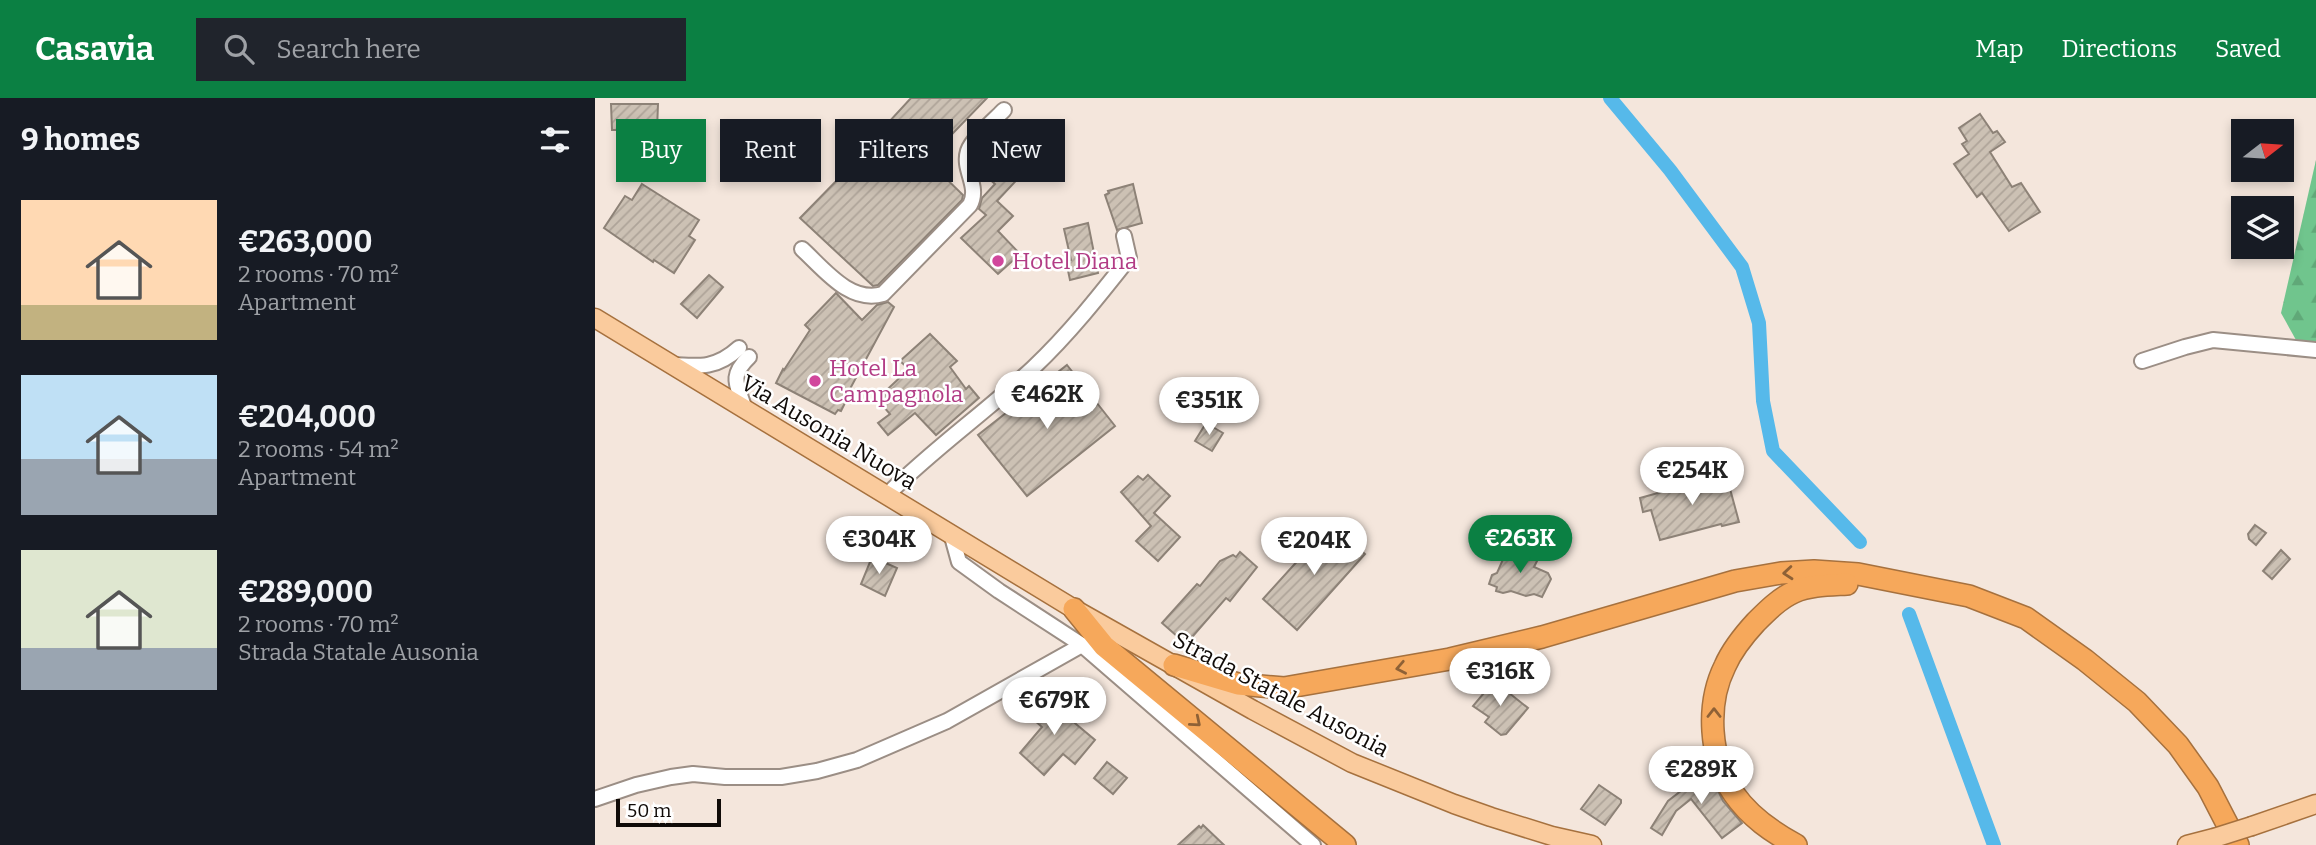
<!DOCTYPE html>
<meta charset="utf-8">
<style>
:root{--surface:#171b24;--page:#20242c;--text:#f1f3f6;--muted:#9ea1a6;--accent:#0b8043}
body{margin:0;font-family:Bitter,serif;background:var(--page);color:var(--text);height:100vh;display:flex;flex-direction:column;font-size:26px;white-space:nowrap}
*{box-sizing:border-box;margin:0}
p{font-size:23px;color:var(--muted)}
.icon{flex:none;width:38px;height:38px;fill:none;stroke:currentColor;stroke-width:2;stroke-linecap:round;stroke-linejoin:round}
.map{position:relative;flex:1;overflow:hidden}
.side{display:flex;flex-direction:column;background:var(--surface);width:595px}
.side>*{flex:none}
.banner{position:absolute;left:21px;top:21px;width:665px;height:63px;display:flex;gap:14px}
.needle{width:46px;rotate:73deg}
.fabs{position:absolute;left:1636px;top:21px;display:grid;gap:14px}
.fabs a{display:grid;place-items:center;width:63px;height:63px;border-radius:0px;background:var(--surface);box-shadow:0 4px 10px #0003;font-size:35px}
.scale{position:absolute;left:21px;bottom:18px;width:105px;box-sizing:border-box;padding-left:7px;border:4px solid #100b08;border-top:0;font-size:19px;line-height:24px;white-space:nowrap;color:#100b08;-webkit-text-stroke:5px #fff;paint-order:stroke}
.price{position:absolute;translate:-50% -60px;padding:0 16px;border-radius:24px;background:#fff;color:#222;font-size:23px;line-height:46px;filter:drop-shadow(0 2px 4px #0008)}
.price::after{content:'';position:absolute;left:50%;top:42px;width:21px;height:16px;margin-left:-10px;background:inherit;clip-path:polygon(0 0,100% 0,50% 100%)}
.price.current{background:var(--accent);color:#fff}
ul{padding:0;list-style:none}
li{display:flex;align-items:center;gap:21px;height:175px;padding:0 21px}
li span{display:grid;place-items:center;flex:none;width:196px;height:140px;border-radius:0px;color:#555}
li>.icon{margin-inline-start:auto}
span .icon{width:84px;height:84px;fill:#fffc;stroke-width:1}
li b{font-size:30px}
h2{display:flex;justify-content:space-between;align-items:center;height:84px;padding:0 21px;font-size:30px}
.tag{padding:0 24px;border-radius:0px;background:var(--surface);box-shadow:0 4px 10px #0003;font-size:24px;line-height:63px}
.tag.current{background:var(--accent);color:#fff}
header{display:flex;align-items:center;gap:42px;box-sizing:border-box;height:98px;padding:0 35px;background:var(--accent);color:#fff}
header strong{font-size:33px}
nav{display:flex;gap:38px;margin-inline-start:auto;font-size:24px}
.search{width:490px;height:63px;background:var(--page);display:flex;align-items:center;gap:18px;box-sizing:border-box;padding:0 24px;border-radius:0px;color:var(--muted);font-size:26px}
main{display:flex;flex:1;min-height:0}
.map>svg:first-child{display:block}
.forest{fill:url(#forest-firs)}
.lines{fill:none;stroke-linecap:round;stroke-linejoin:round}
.canal{stroke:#56b9ea;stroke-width:14}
.building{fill:url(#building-hatch);stroke:#8d8277;stroke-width:2}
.minor-casing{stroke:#9b8e85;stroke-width:18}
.major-casing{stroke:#a6713e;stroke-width:21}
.highway-casing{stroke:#a6713e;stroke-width:24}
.minor{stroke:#fff;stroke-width:14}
.major{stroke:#facb9d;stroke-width:18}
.highway{stroke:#f6a85b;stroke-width:21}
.major-bridge-casing{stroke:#a6713e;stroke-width:21;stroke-linecap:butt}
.major-bridge{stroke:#facb9d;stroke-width:18}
.oneway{stroke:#8e6136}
.hotel-dot{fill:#d1479c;stroke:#fff;stroke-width:2.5}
.labels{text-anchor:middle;stroke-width:5;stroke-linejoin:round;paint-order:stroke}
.hotel-label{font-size:23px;fill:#b23c85;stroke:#fff;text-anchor:start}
.street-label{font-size:23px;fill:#100b08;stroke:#fff}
</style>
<header>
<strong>Casavia</strong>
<div class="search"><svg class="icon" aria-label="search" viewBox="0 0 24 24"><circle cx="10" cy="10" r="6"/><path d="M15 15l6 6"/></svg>Search here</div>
<nav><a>Map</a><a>Directions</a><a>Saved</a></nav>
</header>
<main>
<section class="side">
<h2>9 homes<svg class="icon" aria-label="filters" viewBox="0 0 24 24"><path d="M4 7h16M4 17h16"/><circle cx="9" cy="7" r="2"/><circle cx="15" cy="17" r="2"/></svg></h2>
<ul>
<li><span style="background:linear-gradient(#ffd9b3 75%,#c2b280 0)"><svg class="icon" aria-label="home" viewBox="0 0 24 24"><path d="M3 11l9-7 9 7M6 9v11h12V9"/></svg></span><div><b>€263,000</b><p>2 rooms · 70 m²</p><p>Apartment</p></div></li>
<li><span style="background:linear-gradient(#bfe0f5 60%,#9aa5b1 0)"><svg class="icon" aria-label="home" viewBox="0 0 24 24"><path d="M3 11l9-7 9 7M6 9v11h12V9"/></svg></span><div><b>€204,000</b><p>2 rooms · 54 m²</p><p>Apartment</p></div></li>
<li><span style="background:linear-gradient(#dfe7d0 70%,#9aa5b1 0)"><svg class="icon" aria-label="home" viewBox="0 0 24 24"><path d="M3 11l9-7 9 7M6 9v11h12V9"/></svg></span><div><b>€289,000</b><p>2 rooms · 70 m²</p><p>Strada Statale Ausonia</p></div></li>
</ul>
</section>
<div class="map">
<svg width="1721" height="747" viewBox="0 0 1721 747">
<defs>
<pattern id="forest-firs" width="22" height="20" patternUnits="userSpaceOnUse" patternTransform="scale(1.75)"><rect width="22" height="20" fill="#70c58d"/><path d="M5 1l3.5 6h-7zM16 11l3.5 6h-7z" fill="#60a878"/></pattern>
<pattern id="building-hatch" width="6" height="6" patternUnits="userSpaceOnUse" patternTransform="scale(1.75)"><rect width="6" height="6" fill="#ccc1b4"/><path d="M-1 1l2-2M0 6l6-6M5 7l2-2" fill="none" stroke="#aea499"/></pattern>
</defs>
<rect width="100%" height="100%" fill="#f4e6dc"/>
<path class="forest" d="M1721 62V244L1701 242 1686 215Z"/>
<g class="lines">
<g class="canal">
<path d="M1015 0 1075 72 1147 169 1164 225 1168 303 1178 353 1265 444"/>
<path d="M1314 516 1399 747"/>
</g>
</g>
<g class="building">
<path d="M316 0H392L332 62 368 97 367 102 283 187 278 188 205 120 250 74 248 72 265 54 268 56 295 28 292 26Z"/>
<path d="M16 6H63L62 32H17Z"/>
<path d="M1385 16 1398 35 1402 33 1410 44 1395 54 1417 89 1426 85 1445 114 1414 133 1387 95 1382 99 1359 66 1374 56 1367 46 1372 43 1364 30Z"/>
<path d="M415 43 428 55 423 61 433 70 402 103 418 118 403 133 425 156 403 176 366 140 391 117 384 111 387 100 400 86 386 74Z"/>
<path d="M47 86 104 122 94 138 100 142 79 175 59 162 58 164 9 130 30 98 37 102Z"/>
<path d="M538 86 547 125 522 132 510 97 514 95 513 93Z"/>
<path d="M493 125 503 175 475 182 471 163 476 162 469 131Z"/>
<path d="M114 177 128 189 102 220 86 206Z"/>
<path d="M241 195 267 222 282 207 293 204 299 209 249 302 251 303 246 313 243 312 240 316 181 285 188 271 189 272 215 232 210 227Z"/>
<path d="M335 236 362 263 355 269 371 291 374 288 384 300 341 337 320 315 293 337 283 325 295 316 282 301 314 271 305 263Z"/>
<path d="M472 267 520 328 432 398 383 337Z"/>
<path d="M611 325 628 335 617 353 600 343Z"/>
<path d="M1131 376 1144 424 1127 428 1126 426 1065 442 1056 412 1048 414 1045 400Z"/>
<path d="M553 377 575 398 559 415 585 439 563 463 541 443 556 428 526 394 543 378 548 382Z"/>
<path d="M736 426 770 456 702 532 668 501Z"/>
<path d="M1660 427 1671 435 1661 447 1654 441 1653 436Z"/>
<path d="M918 449 944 459 939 469 953 475 956 481 947 499 939 496 931 498 916 493 908 495 901 493 902 489 894 486 897 477 902 475 913 450 917 452Z"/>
<path d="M1686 452 1695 461 1677 481 1668 473Z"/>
<path d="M645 454 662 469 635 503 631 500 591 546 567 525 602 486 605 488 625 463 638 457 641 459Z"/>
<path d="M277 459 302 470 290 498 266 486Z"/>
<path d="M899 583 933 610 911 636 906 637 890 624 894 619 878 608Z"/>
<path d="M443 598 463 611 500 642 480 666 468 656 449 677 425 655 447 629 430 614Z"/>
<path d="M512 664 532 680 518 696 499 680Z"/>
<path d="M1113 672 1128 703 1147 725 1127 740 1096 701 1081 713 1067 737 1056 730 1073 703Z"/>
<path d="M1004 687 1026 702V705L1010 727 986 711Z"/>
<path d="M608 727 629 747H583L604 728 606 730Z"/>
</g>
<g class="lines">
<defs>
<g id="minor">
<path d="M207 151C229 171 255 206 288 196L375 107C385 88 367 72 373 53 377 41 399 22 409 12"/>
<path d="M1547 263 1590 249 1618 242 1721 252"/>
<path d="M77 267C106 269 122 270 144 250"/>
<path d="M150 312C143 288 133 279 154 259"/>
<path d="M292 397C338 351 391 314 438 270 474 236 504 198 534 160L529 138"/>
<path d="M356 435 364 464 404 493 487 547 718 747"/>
<path d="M0 701 41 687 76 679 98 676 130 679H186L222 673 262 662 352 623 487 547"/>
</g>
<g id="major">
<path d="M0 220 479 511 658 612 757 665 859 706 896 719 957 738 997 747"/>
<path d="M1657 728 1721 706"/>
<path d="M1592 747 1619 740"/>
</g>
<g id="highway">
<path d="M479 511 509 548 750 747"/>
<path d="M579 567 643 586 689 590 855 561 947 539 1140 483 1186 475 1219 473 1263 476 1374 498 1431 520 1490 562 1542 604 1583 647 1613 689 1643 747"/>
<path d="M1201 747C1177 734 1155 719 1139 696 1114 661 1111 606 1130 568 1137 552 1149 537 1161 524 1172 513 1185 500 1199 494 1215 487 1235 487 1252 486"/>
</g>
</defs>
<use href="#minor" class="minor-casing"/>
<use href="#major" class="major-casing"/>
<use href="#highway" class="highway-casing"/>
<use href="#minor" class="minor"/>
<use href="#major" class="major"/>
<use href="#highway" class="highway"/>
<defs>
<path id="major-bridge" d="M1619 740 1657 728"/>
</defs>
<use href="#major-bridge" class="major-bridge-casing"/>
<use href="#major-bridge" class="major-bridge"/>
</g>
<defs><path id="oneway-chevron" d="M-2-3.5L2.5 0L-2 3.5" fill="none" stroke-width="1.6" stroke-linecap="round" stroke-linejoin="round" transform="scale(1.75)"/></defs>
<g class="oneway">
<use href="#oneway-chevron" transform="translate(1193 475) rotate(175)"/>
<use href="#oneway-chevron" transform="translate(806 570) rotate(169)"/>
<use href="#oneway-chevron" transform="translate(1119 615) rotate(-90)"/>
<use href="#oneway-chevron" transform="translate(601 624) rotate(40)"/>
</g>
<g class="hotel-dot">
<circle cx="403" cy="163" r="7"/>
<circle cx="220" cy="283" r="7"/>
</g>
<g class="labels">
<g class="hotel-label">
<text x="417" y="171">Hotel Diana</text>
<text x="234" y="278">Hotel La<tspan x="234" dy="26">Campagnola</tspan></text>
</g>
<g class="street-label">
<text transform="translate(234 334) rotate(31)" y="8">Via Ausonia Nuova</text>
<text transform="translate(686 596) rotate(28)" y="8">Strada Statale Ausonia</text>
</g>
</g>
</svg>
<div class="fabs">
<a><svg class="needle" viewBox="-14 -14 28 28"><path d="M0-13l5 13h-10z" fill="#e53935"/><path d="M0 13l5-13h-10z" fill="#9ea1a6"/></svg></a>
<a><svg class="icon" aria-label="layers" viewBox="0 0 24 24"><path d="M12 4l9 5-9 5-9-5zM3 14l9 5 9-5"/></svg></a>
</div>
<div class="scale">50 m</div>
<b class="price" style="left:452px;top:333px">€462K</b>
<b class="price" style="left:614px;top:339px">€351K</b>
<b class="price" style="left:1097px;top:409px">€254K</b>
<b class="price current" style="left:925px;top:477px">€263K</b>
<b class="price" style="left:284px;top:478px">€304K</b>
<b class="price" style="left:719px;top:479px">€204K</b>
<b class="price" style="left:905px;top:610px">€316K</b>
<b class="price" style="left:459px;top:639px">€679K</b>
<b class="price" style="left:1106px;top:708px">€289K</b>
<div class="banner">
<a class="tag current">Buy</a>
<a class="tag">Rent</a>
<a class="tag">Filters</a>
<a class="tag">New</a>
</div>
</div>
</main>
